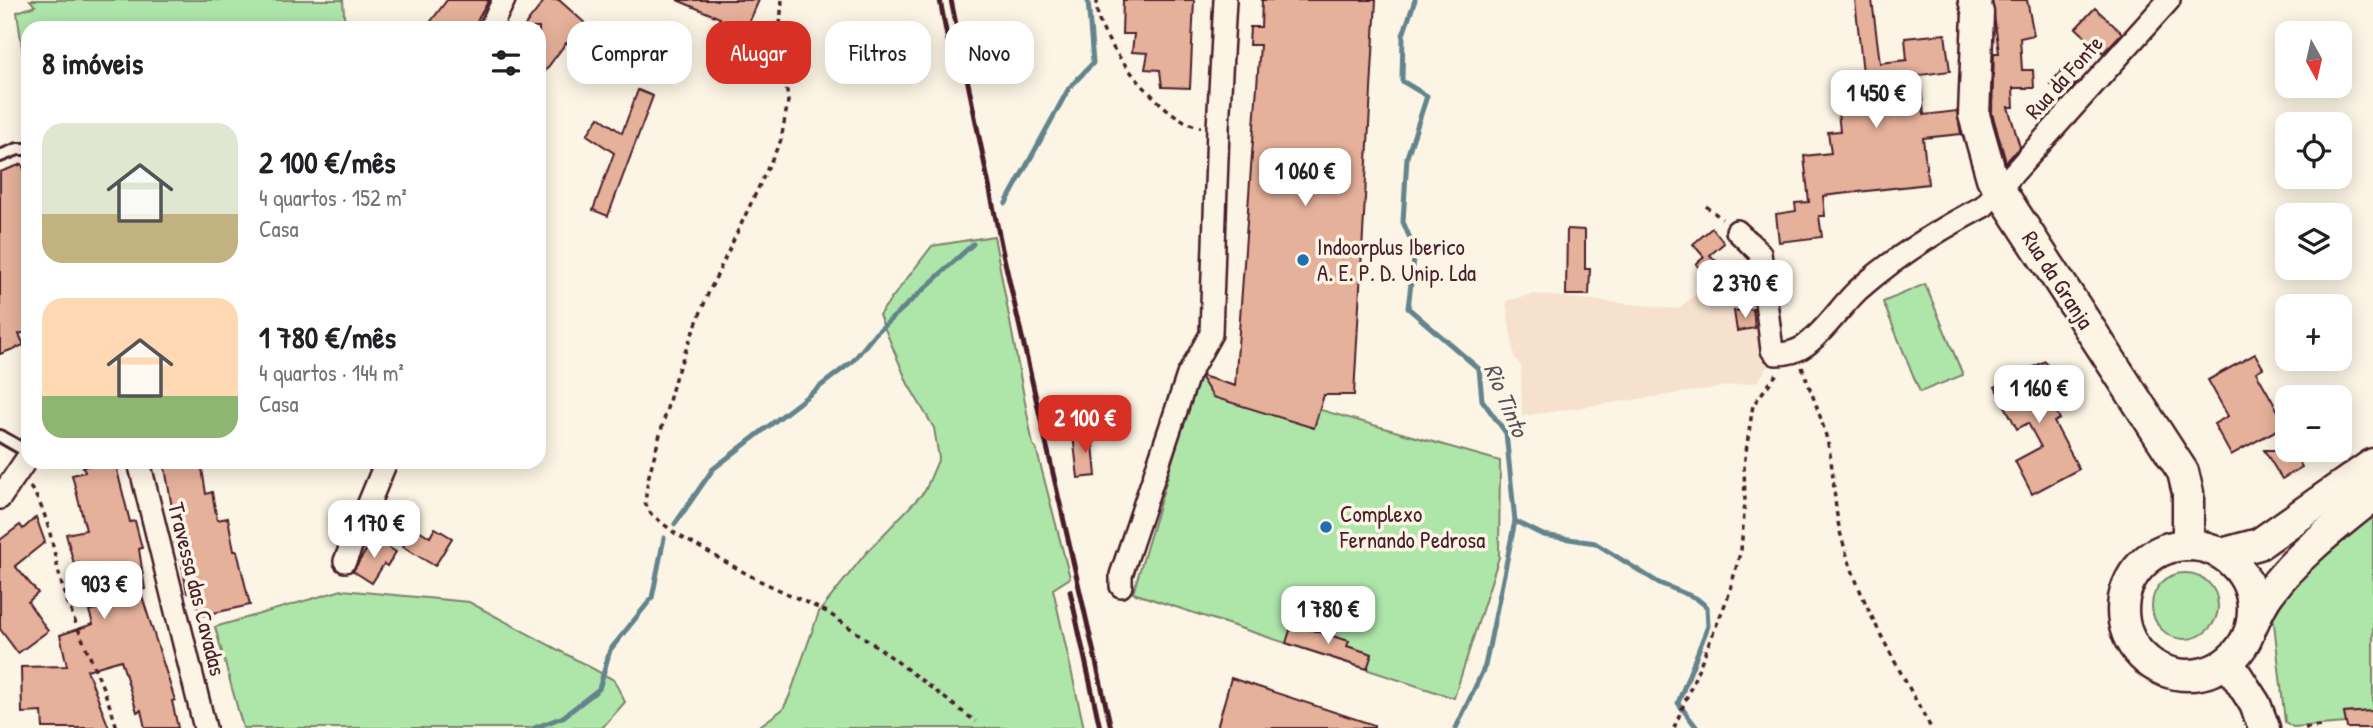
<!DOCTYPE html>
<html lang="pt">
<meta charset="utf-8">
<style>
:root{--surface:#fff;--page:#f2f2f2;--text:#202124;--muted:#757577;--accent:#d93025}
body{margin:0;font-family:"Patrick Hand",sans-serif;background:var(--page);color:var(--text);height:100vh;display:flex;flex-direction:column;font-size:26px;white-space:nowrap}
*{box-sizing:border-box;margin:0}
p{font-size:23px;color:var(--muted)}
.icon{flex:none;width:38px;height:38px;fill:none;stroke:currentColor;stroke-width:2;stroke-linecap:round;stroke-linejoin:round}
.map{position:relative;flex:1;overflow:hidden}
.details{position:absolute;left:21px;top:21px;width:525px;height:448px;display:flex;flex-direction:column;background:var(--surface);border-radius:21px;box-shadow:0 4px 18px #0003}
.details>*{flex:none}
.guide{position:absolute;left:567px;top:21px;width:665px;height:63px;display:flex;gap:14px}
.needle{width:46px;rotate:172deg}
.tools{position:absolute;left:2275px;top:21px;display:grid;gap:14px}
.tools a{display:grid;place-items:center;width:77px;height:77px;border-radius:14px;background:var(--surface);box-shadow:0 4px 18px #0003;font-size:35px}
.price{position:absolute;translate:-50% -60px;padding:0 16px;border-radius:14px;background:#fff;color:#222;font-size:23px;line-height:46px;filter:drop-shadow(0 2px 4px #0008)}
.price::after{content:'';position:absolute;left:50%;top:42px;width:21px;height:16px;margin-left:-10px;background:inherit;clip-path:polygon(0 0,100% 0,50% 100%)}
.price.selected{background:var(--accent);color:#fff}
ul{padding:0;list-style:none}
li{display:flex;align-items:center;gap:21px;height:175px;padding:0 21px}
li span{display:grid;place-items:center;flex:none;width:196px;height:140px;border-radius:21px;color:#555}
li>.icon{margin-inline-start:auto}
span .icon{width:84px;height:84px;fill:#fffc;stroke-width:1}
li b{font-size:30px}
h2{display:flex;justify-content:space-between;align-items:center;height:84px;padding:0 21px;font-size:30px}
.tag{padding:0 24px;border-radius:21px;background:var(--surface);box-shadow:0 4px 18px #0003;font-size:24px;line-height:63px}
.tag.selected{background:var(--accent);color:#fff}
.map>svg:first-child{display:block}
.built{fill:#f5e1ce}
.green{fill:#aee6aa;stroke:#7c826a;stroke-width:2}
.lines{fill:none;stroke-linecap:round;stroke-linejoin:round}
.stream{stroke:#64848c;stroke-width:5}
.building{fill:#e6b19a;stroke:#4a1f2b;stroke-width:2}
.lane-casing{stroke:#4a1f2b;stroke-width:16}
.street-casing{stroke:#4a1f2b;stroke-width:26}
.secondary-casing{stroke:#4a1f2b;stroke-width:35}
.path{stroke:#4a1f2b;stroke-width:3.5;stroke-dasharray:5 5;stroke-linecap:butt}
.lane{stroke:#fcf5e5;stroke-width:10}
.street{stroke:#fcf5e5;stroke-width:21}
.secondary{stroke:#fcf5e5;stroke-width:30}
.rail{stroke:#4a1f2b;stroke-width:5}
.poi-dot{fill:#1f6fb2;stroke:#fcf5e5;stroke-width:2.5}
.labels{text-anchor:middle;stroke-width:7;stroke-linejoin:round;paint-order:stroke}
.street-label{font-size:23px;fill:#4a1f2b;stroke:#fcf5e5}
.poi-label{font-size:23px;fill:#4a1f2b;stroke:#fcf5e5;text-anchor:start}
.water-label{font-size:24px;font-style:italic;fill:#57515c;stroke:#fcf5e5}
</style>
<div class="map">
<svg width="2373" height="728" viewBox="0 0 2373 728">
<rect width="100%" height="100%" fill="#fcf5e5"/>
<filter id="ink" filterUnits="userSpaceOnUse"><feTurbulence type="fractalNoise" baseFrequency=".0143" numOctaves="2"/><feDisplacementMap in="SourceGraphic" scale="14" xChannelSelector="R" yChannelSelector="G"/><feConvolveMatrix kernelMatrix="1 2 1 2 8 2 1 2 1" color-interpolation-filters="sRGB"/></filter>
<g filter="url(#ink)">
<path class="built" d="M1753 270 1768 366 1757 382 1522 416 1521 366 1514 356 1506 301 1534 294 1678 309 1721 273Z"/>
<g class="green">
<path d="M30 0H343L345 28H28V90L17 12 35 6Z"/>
<path d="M994 236 1033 445 1036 448 1070 578 1053 589 1084 728H757L783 709 789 697 819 612 866 553 925 491 939 458 934 428 908 384 879 315 932 246Z"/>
<path d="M1925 284 1963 375 1920 392 1883 302Z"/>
<path d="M1198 375 1500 461 1499 557 1454 698 1133 593Z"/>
<path d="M2373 509V711L2344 713 2346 723 2293 727 2285 722 2272 605 2296 574Z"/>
<circle cx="2185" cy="606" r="33"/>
<path d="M342 590 469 602 614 680 625 702 602 728H243L215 627Z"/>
</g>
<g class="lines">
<g class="stream">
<path d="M1415 0 1403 35 1402 81 1427 96 1407 157 1403 222 1415 250 1408 308 1479 369 1482 400 1506 433 1515 521 1485 666 1456 728"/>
<path d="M1006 203 1069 88 1093 63 1088 0"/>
<path d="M1515 521 1543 535 1595 543 1659 583 1696 598 1707 607 1708 626 1678 703 1697 728"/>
<path d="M675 524 713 469 853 361 875 334 973 244"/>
<path d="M534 728 563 717 599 689 610 650 652 598 664 538"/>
</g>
</g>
<g class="building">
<path d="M447 0H489L473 28H426Z"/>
<path d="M545 0H559L586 24 568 44 566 43 539 79V28H523Z"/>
<path d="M677 0H759L738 48 712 37 720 18Z"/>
<path d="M1123 0H1194L1190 88 1162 87 1160 70 1145 69 1148 53 1132 52 1134 34H1122Z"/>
<path d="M1262 0H1376L1354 395H1324L1314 428 1213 397 1201 378 1202 376 1235 386 1260 45H1249L1250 27H1261Z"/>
<path d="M1855 0H1872L1880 63 1907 60 1905 38 1945 34 1950 71 1920 75 1924 115 1957 111 1961 134 1923 138 1928 184 1823 196 1825 216H1819L1822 237 1779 242 1776 214 1796 211 1795 203 1809 202 1804 156 1831 153 1828 132 1840 131 1838 112 1867 109Z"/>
<path d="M1992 0H2027L2034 35 2020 38 2022 70H2033L2034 88H2013L2014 107H2008L2020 147 2006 162 1992 113 1994 53H1999Z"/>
<path d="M2095 8 2122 33 2103 53 2076 28Z"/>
<path d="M2062 70 2077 82 2064 97 2050 84Z"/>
<path d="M638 90 653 96 608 216 593 210 614 153 587 135 599 117 622 133Z"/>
<path d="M22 164 28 181V331L19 334 24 345 0 354V172Z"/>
<path d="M1712 228 1724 243 1710 255 1718 263 1705 274 1696 264 1704 257 1693 244Z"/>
<path d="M1567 229 1585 230V269H1590L1589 295H1566Z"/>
<path d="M1753 309 1755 328 1737 331 1734 311Z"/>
<path d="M2255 354 2263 368 2256 372 2286 425 2231 455 2214 424 2228 416 2208 380Z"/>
<path d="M2045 361 2068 404 2056 411 2060 419 2054 422 2079 469 2032 494 2015 461 2041 447 2028 423 2017 429 1995 387Z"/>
<path d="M1092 433 1096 476 1078 478 1073 435Z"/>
<path d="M2264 450H2292L2302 467 2282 479Z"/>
<path d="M104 462H115L130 522 135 521 142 548 139 549 145 589 140 590 175 700 172 701 178 728H145L141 710 137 712 121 660 87 670 109 728H43L42 712 22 713 21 667 67 666 60 635 93 624 89 611 112 603 107 565 82 571 79 563 74 564 66 534 86 530 72 475 85 472 83 467Z"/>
<path d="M164 462H201L206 494 212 492 217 520 228 518 234 551H237L250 605 200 616 194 591 187 593Z"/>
<path d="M36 517 45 542 15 566 38 593 28 602 48 631 18 653 0 629V540L20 525 23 529Z"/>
<path d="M414 527 430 537 435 528 452 538 435 566 403 547Z"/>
<path d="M374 538 396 552 387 566 384 564 372 583 353 571Z"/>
<path d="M1292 624 1349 641 1347 646 1372 654 1367 669 1286 643Z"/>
<path d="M1231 678 1374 725V728H1217Z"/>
<path d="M2373 711V728H2347L2344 713Z"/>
</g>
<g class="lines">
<defs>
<g id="lane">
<path d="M0 156 18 149H28"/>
<path d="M0 436 28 452"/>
</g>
<g id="street">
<path d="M490 28 504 0"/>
<path d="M1737 231 1760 253 1772 350 1776 354C1788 354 1797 352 1806 345 1827 329 1840 307 1858 290 1895 257 1940 229 1984 206L2169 0"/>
<path d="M139 462 205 728"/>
<path d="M0 498 28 457"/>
<path d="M345 561 386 462"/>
<path d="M1121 586V575L1188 375 1211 334 1218 128 1225 0"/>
</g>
<g id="secondary">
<path d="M1974 0 1978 13 1974 115 1992 178 2183 472 2188 493V545"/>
<circle cx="2188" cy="610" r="65"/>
<path d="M2222 554 2259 544 2373 464"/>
<path d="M2252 625C2257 614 2262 602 2270 592 2297 555 2337 525 2373 496"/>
<path d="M2228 662 2255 704 2264 728"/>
</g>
</defs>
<use href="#lane" class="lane-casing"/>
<use href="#street" class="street-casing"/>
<use href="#secondary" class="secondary-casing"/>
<g class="path">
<path d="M782 0 780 25 788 101 781 140 708 294 676 375 648 479 645 503 651 514 676 534 756 579 827 612 882 650 976 722"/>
<path d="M1097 0C1097 5 1097 12 1098 17 1106 49 1168 124 1201 127"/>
<path d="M1706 206 1722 219"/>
<path d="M1802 367C1811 392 1822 418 1828 444 1835 475 1833 508 1842 539 1861 607 1898 666 1931 728"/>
<path d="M30 487C53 518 53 562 66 598 82 642 104 684 117 728"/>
<path d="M1674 728 1728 597 1741 550 1745 502 1744 465 1753 405 1779 371"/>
<path d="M2305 728 2322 726"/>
</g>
<use href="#lane" class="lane"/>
<use href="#street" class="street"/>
<use href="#secondary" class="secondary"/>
<g class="rail">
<path d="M940 0 950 52"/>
<path d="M951 0 1002 249 1111 728"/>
<path d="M1070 591 1100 728"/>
</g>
</g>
</g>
<g class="poi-dot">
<circle cx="1303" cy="260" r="7"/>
<circle cx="1326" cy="527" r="7"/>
</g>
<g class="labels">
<g class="street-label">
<text transform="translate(2064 77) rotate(-48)" y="8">Rua da Fonte</text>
<text transform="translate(2058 280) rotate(57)" y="8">Rua da Granja</text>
<text transform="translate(197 589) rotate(76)" y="8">Travessa das Cavadas</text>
</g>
<g class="poi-label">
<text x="1317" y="255">Indoorplus Iberico<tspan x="1317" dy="26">A. E. P. D. Unip. Lda</tspan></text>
<text x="1340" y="522">Complexo<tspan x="1340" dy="26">Fernando Pedrosa</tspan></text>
</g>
<g class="water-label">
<text transform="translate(1506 400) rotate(67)" y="8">Rio Tinto</text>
</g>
</g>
</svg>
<div class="tools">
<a><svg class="needle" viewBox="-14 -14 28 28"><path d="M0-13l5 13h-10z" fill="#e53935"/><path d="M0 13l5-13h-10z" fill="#757577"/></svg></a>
<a><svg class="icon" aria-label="locate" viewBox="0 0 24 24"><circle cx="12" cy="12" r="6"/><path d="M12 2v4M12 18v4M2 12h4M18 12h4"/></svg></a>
<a><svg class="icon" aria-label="layers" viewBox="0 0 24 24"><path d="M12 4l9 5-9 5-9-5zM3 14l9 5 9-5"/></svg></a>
<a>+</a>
<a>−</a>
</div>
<b class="price" style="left:1876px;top:130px">1 450 €</b>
<b class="price" style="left:1305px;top:208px">1 060 €</b>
<b class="price" style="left:1745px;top:320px">2 370 €</b>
<b class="price" style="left:2039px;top:425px">1 160 €</b>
<b class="price selected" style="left:1085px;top:455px">2 100 €</b>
<b class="price" style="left:374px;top:560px">1 170 €</b>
<b class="price" style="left:104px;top:621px">903 €</b>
<b class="price" style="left:1328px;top:646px">1 780 €</b>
<div class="guide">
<a class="tag">Comprar</a>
<a class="tag selected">Alugar</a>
<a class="tag">Filtros</a>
<a class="tag">Novo</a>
</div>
<section class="details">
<h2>8 imóveis<svg class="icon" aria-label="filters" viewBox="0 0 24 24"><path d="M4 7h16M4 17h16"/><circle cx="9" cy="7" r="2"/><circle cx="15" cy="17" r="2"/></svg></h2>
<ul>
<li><span style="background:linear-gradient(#dfe7d0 65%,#c2b280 0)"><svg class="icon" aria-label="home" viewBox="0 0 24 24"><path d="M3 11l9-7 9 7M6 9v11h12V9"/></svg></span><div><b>2 100 €/mês</b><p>4 quartos · 152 m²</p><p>Casa</p></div></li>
<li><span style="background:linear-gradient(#ffd9b3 70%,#8fb573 0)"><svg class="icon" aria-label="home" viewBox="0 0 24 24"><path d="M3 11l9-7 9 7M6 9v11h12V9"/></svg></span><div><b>1 780 €/mês</b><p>4 quartos · 144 m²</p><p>Casa</p></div></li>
</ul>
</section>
</div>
